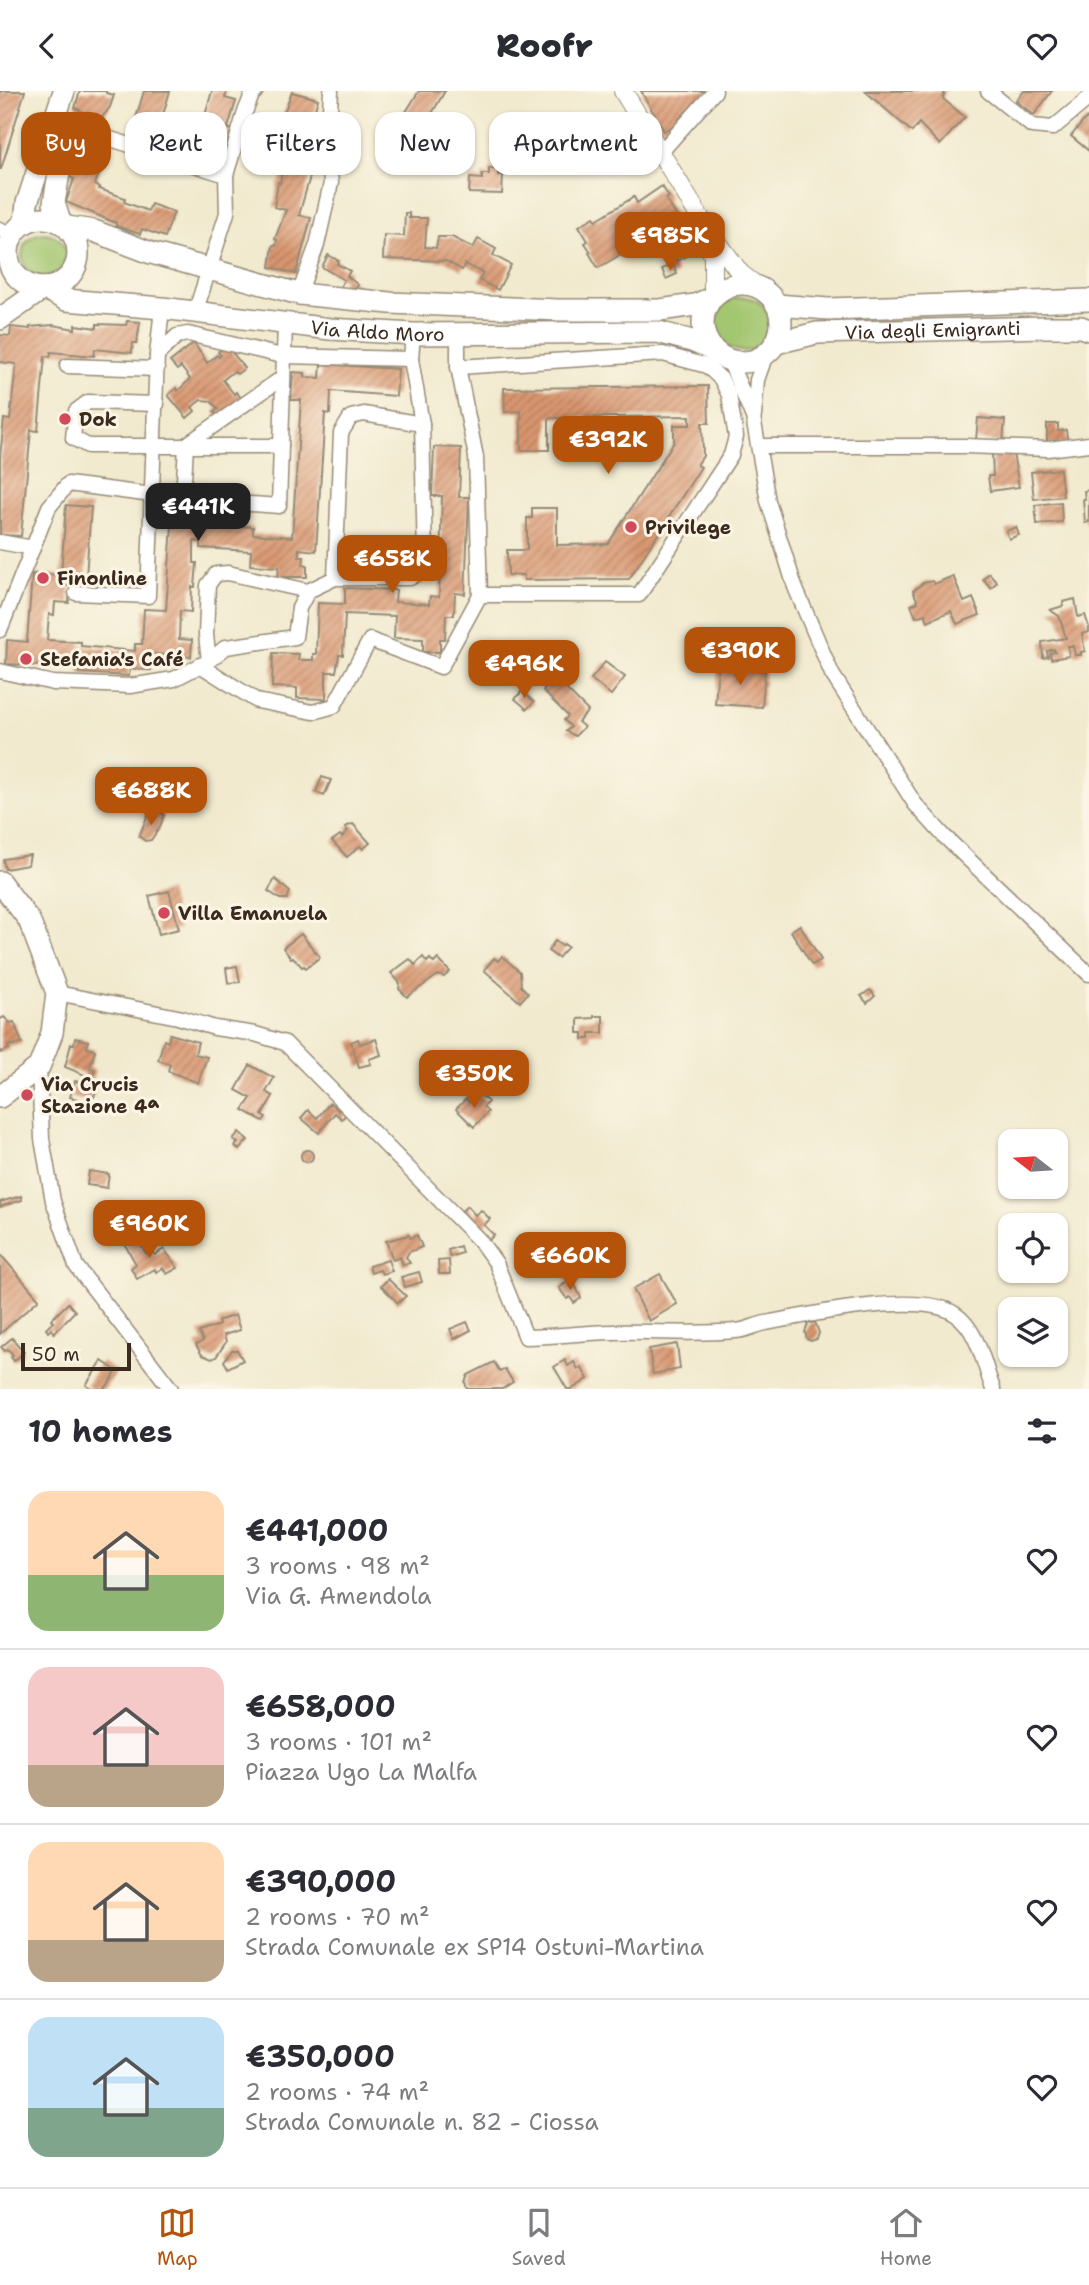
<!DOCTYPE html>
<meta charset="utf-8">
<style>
:root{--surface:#fff;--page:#f7f7f7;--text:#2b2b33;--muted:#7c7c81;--line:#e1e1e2;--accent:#b45309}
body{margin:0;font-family:"Shantell Sans",sans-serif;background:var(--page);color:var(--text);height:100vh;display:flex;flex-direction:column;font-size:26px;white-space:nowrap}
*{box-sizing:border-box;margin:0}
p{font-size:23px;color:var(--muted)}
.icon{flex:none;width:38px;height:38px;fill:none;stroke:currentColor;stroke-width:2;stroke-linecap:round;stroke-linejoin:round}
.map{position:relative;height:1298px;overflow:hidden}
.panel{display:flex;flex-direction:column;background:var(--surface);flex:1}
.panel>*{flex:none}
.top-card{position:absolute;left:21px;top:21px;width:700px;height:63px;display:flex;gap:14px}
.needle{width:46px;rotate:287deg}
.fabs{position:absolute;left:998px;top:1038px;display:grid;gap:14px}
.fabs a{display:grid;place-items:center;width:70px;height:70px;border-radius:14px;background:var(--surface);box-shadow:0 2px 5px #0004;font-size:35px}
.scale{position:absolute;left:21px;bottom:18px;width:110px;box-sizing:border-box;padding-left:7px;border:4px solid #3b2a1e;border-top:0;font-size:19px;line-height:24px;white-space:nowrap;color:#3b2a1e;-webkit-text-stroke:5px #fcf5e5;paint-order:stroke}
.price{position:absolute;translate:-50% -60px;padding:0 16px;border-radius:14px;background:var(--accent);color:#fff;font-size:23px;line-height:46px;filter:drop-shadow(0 2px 4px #0008)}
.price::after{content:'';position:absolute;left:50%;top:42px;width:21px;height:16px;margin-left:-10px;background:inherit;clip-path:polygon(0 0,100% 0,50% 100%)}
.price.on{background:#222;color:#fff}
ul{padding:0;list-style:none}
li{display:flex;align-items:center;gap:21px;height:175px;padding:0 28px}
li+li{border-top:2px solid var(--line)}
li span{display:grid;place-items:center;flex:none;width:196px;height:140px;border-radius:21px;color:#555}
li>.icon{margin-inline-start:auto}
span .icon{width:84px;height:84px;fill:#fffc;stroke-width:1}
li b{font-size:30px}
h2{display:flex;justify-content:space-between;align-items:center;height:84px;padding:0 28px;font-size:30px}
.chip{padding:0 24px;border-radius:21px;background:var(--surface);box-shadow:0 2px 5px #0004;font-size:24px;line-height:63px}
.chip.on{background:var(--accent);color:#fff}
header{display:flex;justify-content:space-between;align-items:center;height:91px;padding:0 28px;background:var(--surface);font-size:32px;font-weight:800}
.tabs{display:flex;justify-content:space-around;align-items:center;height:98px;border-top:2px solid var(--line);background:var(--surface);font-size:19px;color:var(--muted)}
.tabs a{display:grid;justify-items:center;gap:4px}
.tabs .on{color:var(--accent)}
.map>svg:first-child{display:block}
.green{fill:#a3c66f;stroke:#6f7846;stroke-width:2}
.building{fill:url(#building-hatch)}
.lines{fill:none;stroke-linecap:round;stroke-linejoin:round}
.minor-casing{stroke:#968a76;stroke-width:17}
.tertiary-casing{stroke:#968a76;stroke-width:20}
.secondary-casing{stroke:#968a76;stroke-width:24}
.minor{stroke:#fff;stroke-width:14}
.tertiary{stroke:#fff;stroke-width:18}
.secondary{stroke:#fff;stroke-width:21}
.poi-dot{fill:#d1495b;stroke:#fcf5e5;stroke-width:2.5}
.labels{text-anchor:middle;stroke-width:6;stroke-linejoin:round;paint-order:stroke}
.street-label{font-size:19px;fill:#3b2a1e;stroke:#fcf5e5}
.poi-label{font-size:19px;font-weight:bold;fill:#3b2a1e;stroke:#fcf5e5;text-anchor:start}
</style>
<header><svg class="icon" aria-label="back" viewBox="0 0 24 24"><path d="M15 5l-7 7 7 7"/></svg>Roofr<svg class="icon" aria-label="heart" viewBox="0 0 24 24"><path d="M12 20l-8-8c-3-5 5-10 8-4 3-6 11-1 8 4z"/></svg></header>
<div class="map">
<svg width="1089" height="1298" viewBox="0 0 1089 1298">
<defs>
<pattern id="building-hatch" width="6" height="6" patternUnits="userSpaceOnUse" patternTransform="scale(1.75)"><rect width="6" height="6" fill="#d99670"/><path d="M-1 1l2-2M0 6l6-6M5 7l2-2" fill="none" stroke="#b17b5b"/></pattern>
</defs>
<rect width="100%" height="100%" fill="#fcf5e5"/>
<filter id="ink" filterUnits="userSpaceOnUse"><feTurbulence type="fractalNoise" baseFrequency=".0143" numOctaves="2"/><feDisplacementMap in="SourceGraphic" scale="14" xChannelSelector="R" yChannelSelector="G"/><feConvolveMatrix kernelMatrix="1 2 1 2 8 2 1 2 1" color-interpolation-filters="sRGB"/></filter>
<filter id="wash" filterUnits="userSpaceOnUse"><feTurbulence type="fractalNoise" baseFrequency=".00686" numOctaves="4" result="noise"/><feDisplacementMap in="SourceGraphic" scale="28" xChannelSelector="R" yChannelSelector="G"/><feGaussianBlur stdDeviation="1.57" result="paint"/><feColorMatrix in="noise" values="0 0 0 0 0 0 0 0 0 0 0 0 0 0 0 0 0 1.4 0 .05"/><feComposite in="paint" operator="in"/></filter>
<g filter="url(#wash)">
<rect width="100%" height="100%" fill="#f1eacf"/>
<g class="green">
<circle cx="44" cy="164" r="22"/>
<circle cx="743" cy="233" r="27"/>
</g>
<g id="blocks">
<g class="building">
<path d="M0 0H25L1 78H0Z"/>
<path d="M80 0H106V2L114 4 110 16 100 29 75 17Z"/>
<path d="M144 0H170L160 34 136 27Z"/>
<path d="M212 0H227L225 7 236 10 228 37 232 39 225 64 200 56 208 29 204 28Z"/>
<path d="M419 0H445L424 36 404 24Z"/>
<path d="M641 0H709L691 20 689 18 678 29 680 31 664 40Z"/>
<path d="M865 0H945L943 8 965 26 940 54 919 32 912 41Z"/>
<path d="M1024 0H1052L1034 24 1016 10Z"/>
<path d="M292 1 318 8 302 64 315 68 299 124 311 127 296 183 270 176 273 154 276 155 277 149 275 148 286 119 274 116 278 91 280 92 283 74H285L289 60 277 57 281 43H278L281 31H284L286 24H283Z"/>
<path d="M1086 27 1089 29V60L1071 45Z"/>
<path d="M79 59 104 68 95 94 100 96 99 98 125 107 124 111 148 120 151 113 174 121 165 146 142 138 140 143 116 135V132L66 111 74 88 70 86Z"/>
<path d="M489 77 498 78V84H503L502 103 469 102 470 87 482 88V83H489Z"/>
<path d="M662 95 669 106 666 108 679 129 598 177 589 162 591 161 585 152 588 150 579 135 594 126 596 129 634 106 637 112Z"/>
<path d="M405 122H409V127H427L425 156 436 157 438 146H452L473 157 478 148 496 158 493 164 511 174 498 199 479 189 483 182 465 173 462 179 446 170 383 168 384 144 404 145Z"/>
<path d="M697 138 701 146 692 151 697 160 677 170 672 162 680 157 678 154 684 150 682 146Z"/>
<path d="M328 164 339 170 337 173 350 180 347 185 358 194 351 203 339 198 344 189 322 176Z"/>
<path d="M673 173 677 183 666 188 662 178Z"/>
<path d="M127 230 140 231 137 252H133L132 262 95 258 94 265 51 261 50 266 45 265 38 340 31 339 21 445 0 444V366L4 328 10 329 16 273 0 271V244L10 245 11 236 30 238V236L53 234 75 238V234L97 237V233L126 234Z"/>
<path d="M194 252 207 272 217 264 219 266 221 264 218 261 226 254 245 277 237 283 234 280 223 289 234 303 236 301 244 310 220 329 214 321 218 318 211 310 201 309 192 316 195 320 187 327 168 304 176 297 178 300 190 288 181 276 177 279 170 271Z"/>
<path d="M321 273 398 278 396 305 331 300 330 323 325 322 316 460 299 458V466H304L303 473 307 474V486H278L279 476 250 474 251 460 201 457V451L194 450V472H197L195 496H192L191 521 180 520 179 548 192 549 191 566 152 563 151 579 130 578 129 585 79 582 80 573 44 571 43 575 6 573 7 549 27 551 32 483 43 484V487H48V483L61 484 66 414 91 416 86 486 68 485 67 495H70L69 512 55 511 54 524 49 523 47 549 81 551V555L135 560V553H142L144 518 166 519 173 420 197 421 196 432 253 436V443L292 446 301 309H291L293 281 305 282V286L320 287Z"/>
<path d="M708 295 709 332H702L703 365 697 374 701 376 629 488 524 489V484H508L507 459H527V427H532V417H557V454L608 453 674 351V334H690V325L549 327V359H521V320L505 321 504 297Z"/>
<path d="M978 327 1005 329 1003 352 976 349Z"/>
<path d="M1047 333H1058V340L1066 339 1068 353 1047 354Z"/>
<path d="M434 356 461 357 459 406H469L465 503 455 502 454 524H446L445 548H440V561H423V548L394 547 395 525 345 523 343 564H339L336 581H326V608L297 607V597L272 596 273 562 299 563 298 569H313V563H316L318 512 345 513V497L396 499 395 511 429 513 430 505 439 506 442 405H432Z"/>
<path d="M992 362H1013L1019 396 990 400 988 385H993Z"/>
<path d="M1060 378 1063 405 1034 408 1031 381Z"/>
<path d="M1089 399V431L1085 432 1083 408H1085L1084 400Z"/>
<path d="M1061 411 1062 431 1037 433 1035 414Z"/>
<path d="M1016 436 1019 444 1009 448 1006 440Z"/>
<path d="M989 482 997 491 991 497 983 488Z"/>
<path d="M953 485 964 511 973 507 980 524 957 533 951 520 928 530 925 523 916 526 911 514 918 511 913 500 923 492 932 490 934 493Z"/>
<path d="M1075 508 1078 526 1085 524 1089 536V541L1082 543 1085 560 1081 561V564H1075L1073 555H1068L1069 565 1051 568 1050 562 1055 561 1054 558 1047 560 1048 566 1043 567 1042 551 1066 547 1059 525 1050 519 1063 515V511Z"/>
<path d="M605 571 625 586 611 604 591 588Z"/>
<path d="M718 576 765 580 762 616 715 613Z"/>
<path d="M559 591 588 620 578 631 584 636 575 645 566 640 571 636 564 629 568 625 543 600 550 593 554 597Z"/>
<path d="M522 600 534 611 527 618 515 608Z"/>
<path d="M322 686 331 689 324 705 316 701Z"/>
<path d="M159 720 164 724 160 736 151 749 145 750 139 745 148 724 156 725Z"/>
<path d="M353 733 370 752 363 758 360 755 347 766 332 750 340 744 342 746 348 740 345 736Z"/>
<path d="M30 764 28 774 5 778 3 768Z"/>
<path d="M275 788 290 801 287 808H280L268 800Z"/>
<path d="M169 800 179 838 159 843 149 805Z"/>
<path d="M800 834 821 869 812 874 791 840Z"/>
<path d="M301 843 320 866 306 877 304 875 302 876 293 866 291 867 283 857Z"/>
<path d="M555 850 562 855 564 853 568 856 558 867 548 860Z"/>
<path d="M502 865 520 881 521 895 528 902 520 911 484 879 494 867 498 870Z"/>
<path d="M423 866 427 871 430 868 434 872 438 868 450 881 444 886 438 884 407 906 399 898 400 892 391 882 410 868 415 874Z"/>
<path d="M237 875 240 891 228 892 226 877Z"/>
<path d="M870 899 875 905 867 912 861 905Z"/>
<path d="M594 925H603V942H590V948H583V942H578V928L594 927Z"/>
<path d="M4 926 10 932 14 931 22 952 8 955 9 958 0 962V928Z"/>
<path d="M170 943 198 951 195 963 207 966 198 992 168 980 170 973 158 969 164 949 168 951Z"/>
<path d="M75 947 88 950 87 957 95 959 90 977 95 979 91 993 97 995 94 1006 90 1005 88 1011 70 1006 75 990 83 992 85 984 65 976 71 953H74Z"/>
<path d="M358 948 360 953 376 948 381 964 369 968 371 973 359 976 351 951Z"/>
<path d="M250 974 274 987 266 1001 273 1005 262 1024 266 1026 263 1030 243 1019 251 1007 236 999Z"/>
<path d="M478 1002 488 1011 483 1016 488 1021 474 1036 456 1018 466 1008 469 1011Z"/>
<path d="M330 1012 338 1019 341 1015 347 1022 342 1028 335 1022 319 1042 301 1027 308 1019 317 1027Z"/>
<path d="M239 1041 248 1049 239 1059 235 1055 238 1052 233 1048Z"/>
<circle cx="307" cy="1065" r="6"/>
<path d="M89 1080 109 1083 107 1097 87 1094Z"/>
<path d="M21 1105 22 1109 0 1116V1111Z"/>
<path d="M123 1110 126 1116 131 1114 134 1121 139 1119 143 1127 131 1132 134 1140 103 1154 98 1145 109 1140 103 1127 116 1121 113 1114Z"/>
<path d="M467 1115 475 1124 481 1119 490 1128 484 1134 494 1144 486 1152 459 1123Z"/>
<path d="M409 1144 410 1147 417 1144 422 1156 409 1161 406 1166 410 1172 403 1174 400 1166 393 1169 386 1150Z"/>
<path d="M137 1148 146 1163 151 1160 155 1164 164 1158 178 1177 167 1183 163 1177 156 1181 155 1178 137 1188 131 1177 136 1173 125 1154Z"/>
<path d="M460 1155 462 1162 450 1166 448 1159Z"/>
<path d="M0 1163 39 1208 0 1243Z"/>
<path d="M388 1169 392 1180 382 1183 380 1179 371 1182 369 1175Z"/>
<path d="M449 1169 450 1183H439L438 1170Z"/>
<path d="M419 1181 422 1191 405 1196 401 1186Z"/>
<path d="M660 1183 677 1213 649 1230 633 1198Z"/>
<path d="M388 1188 406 1205 398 1212 381 1195Z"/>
<path d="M567 1191 571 1196 575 1194 581 1207 574 1212 570 1206 567 1208 559 1197Z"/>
<path d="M68 1212 75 1220 54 1242 51 1238 48 1241 46 1238 53 1231 51 1229Z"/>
<path d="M235 1224 240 1239 224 1244 226 1251 216 1266 212 1268 202 1264 196 1254 203 1250 199 1241 219 1234 218 1230Z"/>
<path d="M467 1231 471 1239 454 1248 450 1238Z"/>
<path d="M815 1231 819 1242 817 1248 811 1250 807 1248 805 1241 808 1233Z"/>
<path d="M12 1247 24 1261 14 1270 11 1266 13 1264 8 1258 5 1260 1 1256Z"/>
<path d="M677 1253 680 1278 653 1283 649 1258Z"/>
<path d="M232 1259H237L243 1269 228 1277 224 1270Z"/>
<path d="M565 1269 568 1275 574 1271 578 1278 581 1276 588 1288 572 1298H567L554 1276Z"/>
<path d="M102 1270 117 1280 105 1298H92L86 1294Z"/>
<path d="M494 1271 500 1281 505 1278 513 1291 502 1298H467L465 1291 468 1284Z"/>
</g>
</g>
</g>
<g filter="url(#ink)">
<use href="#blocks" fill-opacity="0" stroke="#968a76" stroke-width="2"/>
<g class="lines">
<defs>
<g id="minor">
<path d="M988 0 1032 35 1053 37 1089 7"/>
<path d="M56 31 226 84"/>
<path d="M660 62 715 0"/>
<path d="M0 138 12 144"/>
<path d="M299 203 317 154 331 92 328 57 331 0"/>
<path d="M195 222 227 122 226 84 245 21 252 4 256 0"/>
<path d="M157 264 177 245 188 243 282 265 411 268"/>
<path d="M729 269 753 326 768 410 795 496 832 583 915 713 944 745 1089 883"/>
<path d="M67 275 157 278"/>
<path d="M458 276 663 263 707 275 721 288 729 304 736 346 731 364 639 504H480"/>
<path d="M157 313 88 311 76 320 73 347 88 355H281"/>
<path d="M754 325 757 289 766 263"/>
<path d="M759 355H965L1048 358 1089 353"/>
<path d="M183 408 186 354 282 287"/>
<path d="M0 451 33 457"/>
<path d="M335 487 341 342 351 326 364 323 422 333"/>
<path d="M308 500 335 487H410L418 482 425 469 422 333 411 268 413 243"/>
<path d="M76 502 148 505 157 264 162 217"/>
<path d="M0 539 49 416 68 393 183 408 279 415 285 233"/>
<path d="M209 570 206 544 208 494 216 483 228 482 308 500"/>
<path d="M200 574 257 610 313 621 334 615 370 549 441 576 480 504 476 366 458 276V243"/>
<path d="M0 580 53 592 130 595 174 588 209 570 226 556 295 546 299 517 308 500"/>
<path d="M57 902 178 926 215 937 255 943 285 952 480 1150 496 1172 526 1246C555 1245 584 1242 612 1241 653 1240 694 1244 735 1240 745 1240 755 1234 766 1232 807 1224 921 1199 955 1223 978 1238 984 1274 993 1298"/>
<path d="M39 976 42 1048 53 1110 76 1175 171 1298"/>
</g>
<g id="tertiary">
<path d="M623 0 704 133 741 183 757 195"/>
<path d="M706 143 713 166V205"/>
</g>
<g id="secondary">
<path d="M55 30 67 46V59L59 82 54 112 60 131"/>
<circle cx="43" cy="162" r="35"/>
<path d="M25 131 27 112 64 0"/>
<path d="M67 136 94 140 151 162 299 203 390 212 558 219H660L695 214 711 207"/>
<circle cx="742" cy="232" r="39"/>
<path d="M777 214 828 218 1089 209"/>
<path id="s1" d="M0 228 44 197 66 209 162 217 330 238 413 243 658 241 692 250 713 259"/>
<path id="s2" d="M776 252 817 242 1045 236H1081L1089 239"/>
<path d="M0 791 29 829 57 902 52 942 39 976 0 1006"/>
</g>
</defs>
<use href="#minor" class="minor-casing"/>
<use href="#tertiary" class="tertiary-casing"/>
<use href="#secondary" class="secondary-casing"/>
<use href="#minor" class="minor"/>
<use href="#tertiary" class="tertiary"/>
<use href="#secondary" class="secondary"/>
</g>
</g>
<g class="poi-dot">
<circle cx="65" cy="328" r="7"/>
<circle cx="631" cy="436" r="7"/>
<circle cx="43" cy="487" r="7"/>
<circle cx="26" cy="568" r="7"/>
<circle cx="164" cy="822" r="7"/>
<circle cx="27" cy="1004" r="7"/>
</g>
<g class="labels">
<g class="street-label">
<text dy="7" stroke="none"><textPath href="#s1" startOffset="392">Via Aldo Moro</textPath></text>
<text dy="7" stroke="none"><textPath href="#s2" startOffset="158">Via degli Emigranti</textPath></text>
</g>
<g class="poi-label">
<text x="79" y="335">Dok</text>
<text x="645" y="443">Privilege</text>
<text x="57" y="494">Finonline</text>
<text x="40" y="575">Stefania's Café</text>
<text x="178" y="829">Villa Emanuela</text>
<text x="41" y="1000">Via Crucis<tspan x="41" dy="22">Stazione 4ª</tspan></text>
</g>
</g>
</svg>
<div class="fabs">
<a><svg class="needle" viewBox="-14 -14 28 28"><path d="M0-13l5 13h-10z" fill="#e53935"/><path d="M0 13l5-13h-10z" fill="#7c7c81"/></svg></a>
<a><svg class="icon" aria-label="locate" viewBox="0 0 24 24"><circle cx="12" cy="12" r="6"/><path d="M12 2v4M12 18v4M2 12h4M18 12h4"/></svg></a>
<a><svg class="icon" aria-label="layers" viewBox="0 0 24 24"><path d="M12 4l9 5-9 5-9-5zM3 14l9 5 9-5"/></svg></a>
</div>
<div class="scale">50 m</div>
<b class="price" style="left:670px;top:181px">€985K</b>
<b class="price" style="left:608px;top:385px">€392K</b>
<b class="price on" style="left:198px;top:452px">€441K</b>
<b class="price" style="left:392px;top:504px">€658K</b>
<b class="price" style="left:740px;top:596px">€390K</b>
<b class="price" style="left:524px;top:609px">€496K</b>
<b class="price" style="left:151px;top:736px">€688K</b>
<b class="price" style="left:474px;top:1019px">€350K</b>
<b class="price" style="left:149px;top:1169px">€960K</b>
<b class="price" style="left:570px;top:1201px">€660K</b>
<div class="top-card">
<a class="chip on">Buy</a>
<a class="chip">Rent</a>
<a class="chip">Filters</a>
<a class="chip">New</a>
<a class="chip">Apartment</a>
</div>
</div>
<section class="panel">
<h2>10 homes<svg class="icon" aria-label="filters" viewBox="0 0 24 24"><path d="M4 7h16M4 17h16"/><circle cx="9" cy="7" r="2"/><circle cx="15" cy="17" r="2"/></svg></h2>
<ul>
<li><span style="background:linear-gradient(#ffd9b3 60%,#8fb573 0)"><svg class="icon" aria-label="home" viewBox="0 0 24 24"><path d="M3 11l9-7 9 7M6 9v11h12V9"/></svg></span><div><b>€441,000</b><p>3 rooms · 98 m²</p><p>Via G. Amendola</p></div><svg class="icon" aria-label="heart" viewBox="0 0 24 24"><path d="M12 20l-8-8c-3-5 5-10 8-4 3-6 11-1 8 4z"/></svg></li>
<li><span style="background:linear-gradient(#f6c9c9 70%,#b9a48a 0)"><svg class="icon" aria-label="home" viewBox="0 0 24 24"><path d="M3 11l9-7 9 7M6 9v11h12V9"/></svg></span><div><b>€658,000</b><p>3 rooms · 101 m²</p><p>Piazza Ugo La Malfa</p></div><svg class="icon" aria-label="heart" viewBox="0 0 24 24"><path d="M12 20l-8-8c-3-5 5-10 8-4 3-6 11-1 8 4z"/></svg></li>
<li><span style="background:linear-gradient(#ffd9b3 70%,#b9a48a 0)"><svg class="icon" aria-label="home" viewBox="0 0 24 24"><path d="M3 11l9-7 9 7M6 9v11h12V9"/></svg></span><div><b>€390,000</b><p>2 rooms · 70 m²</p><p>Strada Comunale ex SP14 Ostuni-Martina</p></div><svg class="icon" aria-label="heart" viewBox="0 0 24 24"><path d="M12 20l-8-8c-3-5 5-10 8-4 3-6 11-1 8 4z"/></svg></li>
<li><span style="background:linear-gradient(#bfe0f5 65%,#7fa58c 0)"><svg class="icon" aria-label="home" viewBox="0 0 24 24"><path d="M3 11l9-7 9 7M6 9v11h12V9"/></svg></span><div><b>€350,000</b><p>2 rooms · 74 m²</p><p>Strada Comunale n. 82 - Ciossa</p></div><svg class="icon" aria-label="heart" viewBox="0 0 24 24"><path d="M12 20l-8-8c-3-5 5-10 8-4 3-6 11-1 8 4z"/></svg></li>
</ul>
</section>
<nav class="tabs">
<a class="on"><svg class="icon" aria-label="map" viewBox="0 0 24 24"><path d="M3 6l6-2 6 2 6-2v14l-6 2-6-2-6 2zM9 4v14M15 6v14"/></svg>Map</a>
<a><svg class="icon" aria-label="saved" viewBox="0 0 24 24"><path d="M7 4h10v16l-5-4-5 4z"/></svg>Saved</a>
<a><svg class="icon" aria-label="home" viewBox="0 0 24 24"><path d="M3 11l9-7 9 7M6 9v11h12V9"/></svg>Home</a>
</nav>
